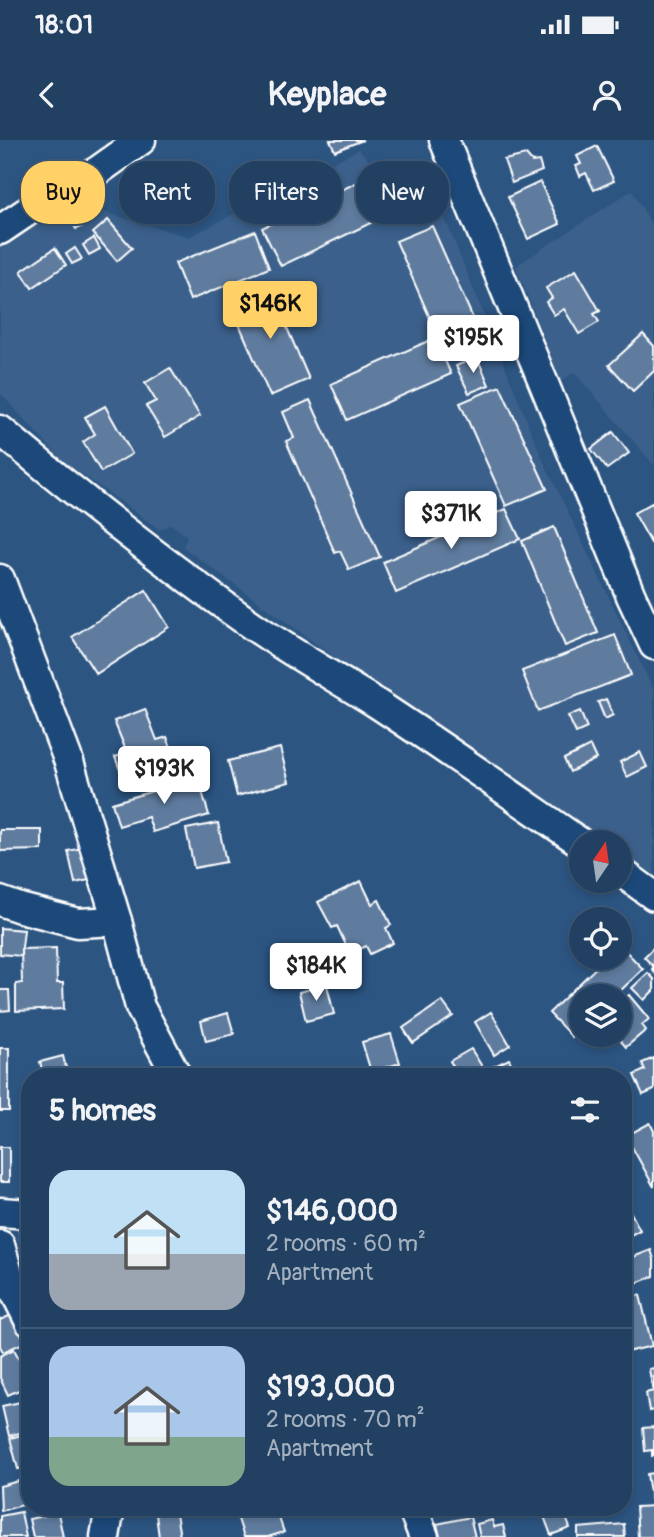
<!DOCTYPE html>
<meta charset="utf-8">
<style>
:root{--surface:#214062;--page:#2d4b6b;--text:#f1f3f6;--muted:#a2afbe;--line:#3e5977;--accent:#ffd166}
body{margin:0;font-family:Pangolin,sans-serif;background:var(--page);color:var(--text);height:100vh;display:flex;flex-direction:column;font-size:26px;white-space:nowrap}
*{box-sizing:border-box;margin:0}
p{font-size:23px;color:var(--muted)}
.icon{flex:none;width:38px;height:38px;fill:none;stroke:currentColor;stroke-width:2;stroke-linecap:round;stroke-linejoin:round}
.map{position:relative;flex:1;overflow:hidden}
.sheet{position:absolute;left:21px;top:928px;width:611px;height:448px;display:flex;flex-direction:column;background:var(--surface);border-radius:28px;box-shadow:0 4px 10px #0003,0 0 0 2px var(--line)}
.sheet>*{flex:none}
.guide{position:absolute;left:21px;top:21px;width:612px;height:63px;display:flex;gap:14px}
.needle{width:46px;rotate:13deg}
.controls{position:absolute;left:569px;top:690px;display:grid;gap:14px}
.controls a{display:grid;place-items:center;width:63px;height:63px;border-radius:50%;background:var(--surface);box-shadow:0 4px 10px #0003,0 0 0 2px var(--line);font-size:35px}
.price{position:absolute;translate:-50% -60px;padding:0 16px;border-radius:7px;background:#fff;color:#222;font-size:23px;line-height:46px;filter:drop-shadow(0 2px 4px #0008)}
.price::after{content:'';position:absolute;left:50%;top:42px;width:21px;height:16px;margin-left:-10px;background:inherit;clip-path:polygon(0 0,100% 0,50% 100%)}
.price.on{background:var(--accent);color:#111}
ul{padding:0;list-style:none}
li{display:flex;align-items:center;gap:21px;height:175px;padding:0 28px}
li+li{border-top:2px solid var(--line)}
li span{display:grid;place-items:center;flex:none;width:196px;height:140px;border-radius:21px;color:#555}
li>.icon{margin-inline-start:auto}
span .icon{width:84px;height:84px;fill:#fffc;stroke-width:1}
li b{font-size:30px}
h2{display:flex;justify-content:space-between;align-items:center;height:84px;padding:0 28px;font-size:30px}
.chip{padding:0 24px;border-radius:28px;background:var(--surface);box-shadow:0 4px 10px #0003,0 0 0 2px var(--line);font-size:24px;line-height:63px}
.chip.on{background:var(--accent);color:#111}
.status{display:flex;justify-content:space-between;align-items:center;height:49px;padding:0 35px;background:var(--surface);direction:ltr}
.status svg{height:19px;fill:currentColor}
header{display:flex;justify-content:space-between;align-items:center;height:91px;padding:0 28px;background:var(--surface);font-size:32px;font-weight:700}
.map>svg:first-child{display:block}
.built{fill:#3b618b}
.building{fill:#5e7c9f;stroke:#fff;stroke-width:2}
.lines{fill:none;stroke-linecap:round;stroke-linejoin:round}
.minor-casing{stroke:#fff;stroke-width:33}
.minor{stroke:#1f4a7a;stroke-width:28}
</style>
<div class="status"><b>18:01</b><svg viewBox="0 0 49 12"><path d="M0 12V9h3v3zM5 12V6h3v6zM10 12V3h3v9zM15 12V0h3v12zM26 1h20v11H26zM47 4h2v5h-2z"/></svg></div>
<header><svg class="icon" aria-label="back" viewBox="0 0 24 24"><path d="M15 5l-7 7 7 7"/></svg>Keyplace<svg class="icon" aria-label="person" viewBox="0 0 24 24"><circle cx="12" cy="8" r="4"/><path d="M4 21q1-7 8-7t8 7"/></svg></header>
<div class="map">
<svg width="654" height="1397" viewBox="0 0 654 1397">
<rect width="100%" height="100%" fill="#2c5582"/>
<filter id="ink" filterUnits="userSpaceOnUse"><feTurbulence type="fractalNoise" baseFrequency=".0143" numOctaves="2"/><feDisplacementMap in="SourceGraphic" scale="14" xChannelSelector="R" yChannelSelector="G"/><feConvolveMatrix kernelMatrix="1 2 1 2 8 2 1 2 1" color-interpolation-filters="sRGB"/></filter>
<g filter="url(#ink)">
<g class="built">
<path d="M359 9 387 42 438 81 445 79 543 320 654 551V749L620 724V702H589L183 407 187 396 171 384 160 390 60 318 0 253V105L73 63 189 97Z"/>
<path d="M632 50 654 89V325L574 232 561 242 516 126Z"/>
</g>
<g class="building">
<path d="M330 0H363L335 11Z"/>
<path d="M597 6 614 41 594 50 586 33 580 36 576 26 581 24 577 16Z"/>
<path d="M526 15 532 22 539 21 542 31 512 43 504 20Z"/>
<path d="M362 40 381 78 281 126 262 88Z"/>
<path d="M540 42 560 84 528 99 508 57Z"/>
<path d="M80 71 87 84 76 89 69 77Z"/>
<path d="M108 80 132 108 117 121 93 93Z"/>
<path d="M432 86 476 185 440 201 396 101Z"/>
<path d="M255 91 269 128 190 160 175 123Z"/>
<path d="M94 98 100 109 89 115 83 105Z"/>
<path d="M55 108 66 125 32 148 21 131Z"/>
<path d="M75 108 82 119 72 124 66 114Z"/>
<path d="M576 130 600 171 594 174 599 182 579 194 564 169 554 175 546 162 552 158 546 148Z"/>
<path d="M269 146 309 239 270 256 230 163Z"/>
<path d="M487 188 495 208 477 215 469 195Z"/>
<path d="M643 194 654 206V231L633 251 609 225Z"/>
<path d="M435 198 451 234 347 280 331 244Z"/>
<path d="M477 217 489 245 469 253 456 226Z"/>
<path d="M170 228 200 276 165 297 146 266 156 261 145 243Z"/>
<path d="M500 246 547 349 506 366 460 263Z"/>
<path d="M310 260 380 417 349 430 340 411 335 413 286 301 294 298 283 272Z"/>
<path d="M105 266 132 314 101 332 83 302 95 294 85 277Z"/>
<path d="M613 292 629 313 607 329 591 309Z"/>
<path d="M652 363 654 367V401L651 403 634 373Z"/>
<path d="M506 369 520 399 396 453 383 422Z"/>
<path d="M554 387 598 493 565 506 522 401Z"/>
<path d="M146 450 169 487 96 534 72 497Z"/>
<path d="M615 495 631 535 538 571 522 531Z"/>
<path d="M606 559 613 575 605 579 598 562Z"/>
<path d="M145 569 157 600 167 597 178 625 134 642 130 632 122 635 115 617 127 613 114 581Z"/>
<path d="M580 571 587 588 576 593 568 576Z"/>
<path d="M590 606 596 619 570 632 564 619Z"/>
<path d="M280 608 289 642 237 656 228 621Z"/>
<path d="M640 612 647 627 627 637 620 622Z"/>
<path d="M198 638 209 675 153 692 148 677 119 686 112 663Z"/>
<path d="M218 683 226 722 194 728 186 689Z"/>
<path d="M0 690H42V710L0 711Z"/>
<path d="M82 708 89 740 75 743 68 711Z"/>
<path d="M361 741 372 764 379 760 391 785 386 788 393 803 370 814 366 806 350 814 337 786 332 788 318 762Z"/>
<path d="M0 788 24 790 21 816 0 814Z"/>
<path d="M620 805 643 829 615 856H581V888L572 897 549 873 607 817H620Z"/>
<path d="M654 807V832L652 829 654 827 644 817Z"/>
<path d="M56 808 57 843H63L64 869 16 871V844L22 843 21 809Z"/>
<path d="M648 833 654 839V850L644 860 632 848Z"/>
<path d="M327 845 334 874 306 881 299 852Z"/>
<path d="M0 850H9L10 870 0 871Z"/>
<path d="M629 855 649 879 642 885 646 890 626 907 615 894H620V863Z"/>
<path d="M442 861 453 876 413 903 403 888Z"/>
<path d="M491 872 510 905 494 915 475 882Z"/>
<path d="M228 873 234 894 206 901 201 881Z"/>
<path d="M391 894 400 923 371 932 362 902Z"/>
<rect x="0" y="908" width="9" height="63"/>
<path d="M471 909 488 936H459L450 921Z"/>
<path d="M63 916 68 936H44L40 922Z"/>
<path d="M654 918V950L643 955 634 935 645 930 642 923Z"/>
<path d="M509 919 517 935 492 936 488 929Z"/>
<path d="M650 983 654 991V1047L626 996Z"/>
<rect x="0" y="1007" width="9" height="35"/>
<path d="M629 1069 640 1090 623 1099V1072Z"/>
<path d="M30 1090V1102L21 1103 19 1091Z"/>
<path d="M651 1110 654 1119V1136L623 1148V1121Z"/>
<path d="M640 1155 652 1206 627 1212 623 1196V1159Z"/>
<path d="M16 1173 28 1201 3 1212 0 1206V1180Z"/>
<path d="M14 1209 30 1240V1245L8 1255 0 1238V1216Z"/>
<path d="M654 1228V1270L649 1271 646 1253 653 1251 649 1229Z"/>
<path d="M25 1261 30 1278V1290L9 1296 2 1266Z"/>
<path d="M654 1287V1315L652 1316V1310L645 1311 643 1288Z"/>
<path d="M30 1293V1327L18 1329 10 1298Z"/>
<path d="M654 1333V1359H651L647 1334Z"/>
<path d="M26 1339 30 1355V1363L1 1371 0 1346Z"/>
<path d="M654 1366V1397H638L636 1367Z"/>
<path d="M155 1367H175L180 1397H159Z"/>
<path d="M234 1367H275L284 1392 268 1397H244Z"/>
<path d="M554 1367H562L570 1388 551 1395 542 1371Z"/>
<path d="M21 1372 26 1397H0V1376Z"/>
<path d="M58 1373 63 1397H33L29 1379Z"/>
<path d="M470 1377 475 1397H440L437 1384Z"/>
<path d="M492 1380 494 1387 503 1385 506 1397H480L477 1384Z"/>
<path d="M624 1384 625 1397H578V1388Z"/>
</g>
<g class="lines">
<defs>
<g id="minor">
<path d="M444 0 631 456 654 505"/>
<path d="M0 90 37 65 99 30 141 0"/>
<path d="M0 290C80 357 161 421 246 481 288 511 333 536 376 563 445 608 513 656 581 703"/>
<path d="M0 439 69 622 117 781 140 867 177 936"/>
<path d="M620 731 654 756"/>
<path d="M0 761 20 768 78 783 117 781"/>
<path d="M0 1072 30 1074"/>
<path d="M0 1105 11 1144 30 1182"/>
<path d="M412 1367 424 1397"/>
<path d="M105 1397 110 1367"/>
</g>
</defs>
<use href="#minor" class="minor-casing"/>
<use href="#minor" class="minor"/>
</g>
</g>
</svg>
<div class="controls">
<a><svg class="needle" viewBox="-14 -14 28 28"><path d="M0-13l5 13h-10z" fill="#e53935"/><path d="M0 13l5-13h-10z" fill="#a2afbe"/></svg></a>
<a><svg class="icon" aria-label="locate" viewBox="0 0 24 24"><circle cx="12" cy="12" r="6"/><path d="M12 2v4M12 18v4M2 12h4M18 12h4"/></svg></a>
<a><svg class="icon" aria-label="layers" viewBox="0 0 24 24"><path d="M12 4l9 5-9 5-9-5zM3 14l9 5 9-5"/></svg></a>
</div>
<b class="price on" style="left:270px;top:201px">$146K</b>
<b class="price" style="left:473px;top:235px">$195K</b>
<b class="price" style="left:451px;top:411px">$371K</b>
<b class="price" style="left:164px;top:666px">$193K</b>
<b class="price" style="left:316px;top:863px">$184K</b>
<div class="guide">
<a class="chip on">Buy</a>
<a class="chip">Rent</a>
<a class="chip">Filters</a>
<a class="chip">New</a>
</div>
<section class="sheet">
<h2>5 homes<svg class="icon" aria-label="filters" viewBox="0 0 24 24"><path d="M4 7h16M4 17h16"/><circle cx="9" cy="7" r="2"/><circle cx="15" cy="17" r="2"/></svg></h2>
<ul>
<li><span style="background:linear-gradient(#bfe0f5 60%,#9aa5b1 0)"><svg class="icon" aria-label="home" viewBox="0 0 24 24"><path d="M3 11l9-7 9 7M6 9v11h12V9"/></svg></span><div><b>$146,000</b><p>2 rooms · 60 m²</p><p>Apartment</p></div></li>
<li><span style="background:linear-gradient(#a9c7e8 65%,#7fa58c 0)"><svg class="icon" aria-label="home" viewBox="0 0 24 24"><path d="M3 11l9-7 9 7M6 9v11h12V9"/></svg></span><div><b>$193,000</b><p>2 rooms · 70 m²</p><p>Apartment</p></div></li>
</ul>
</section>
</div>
